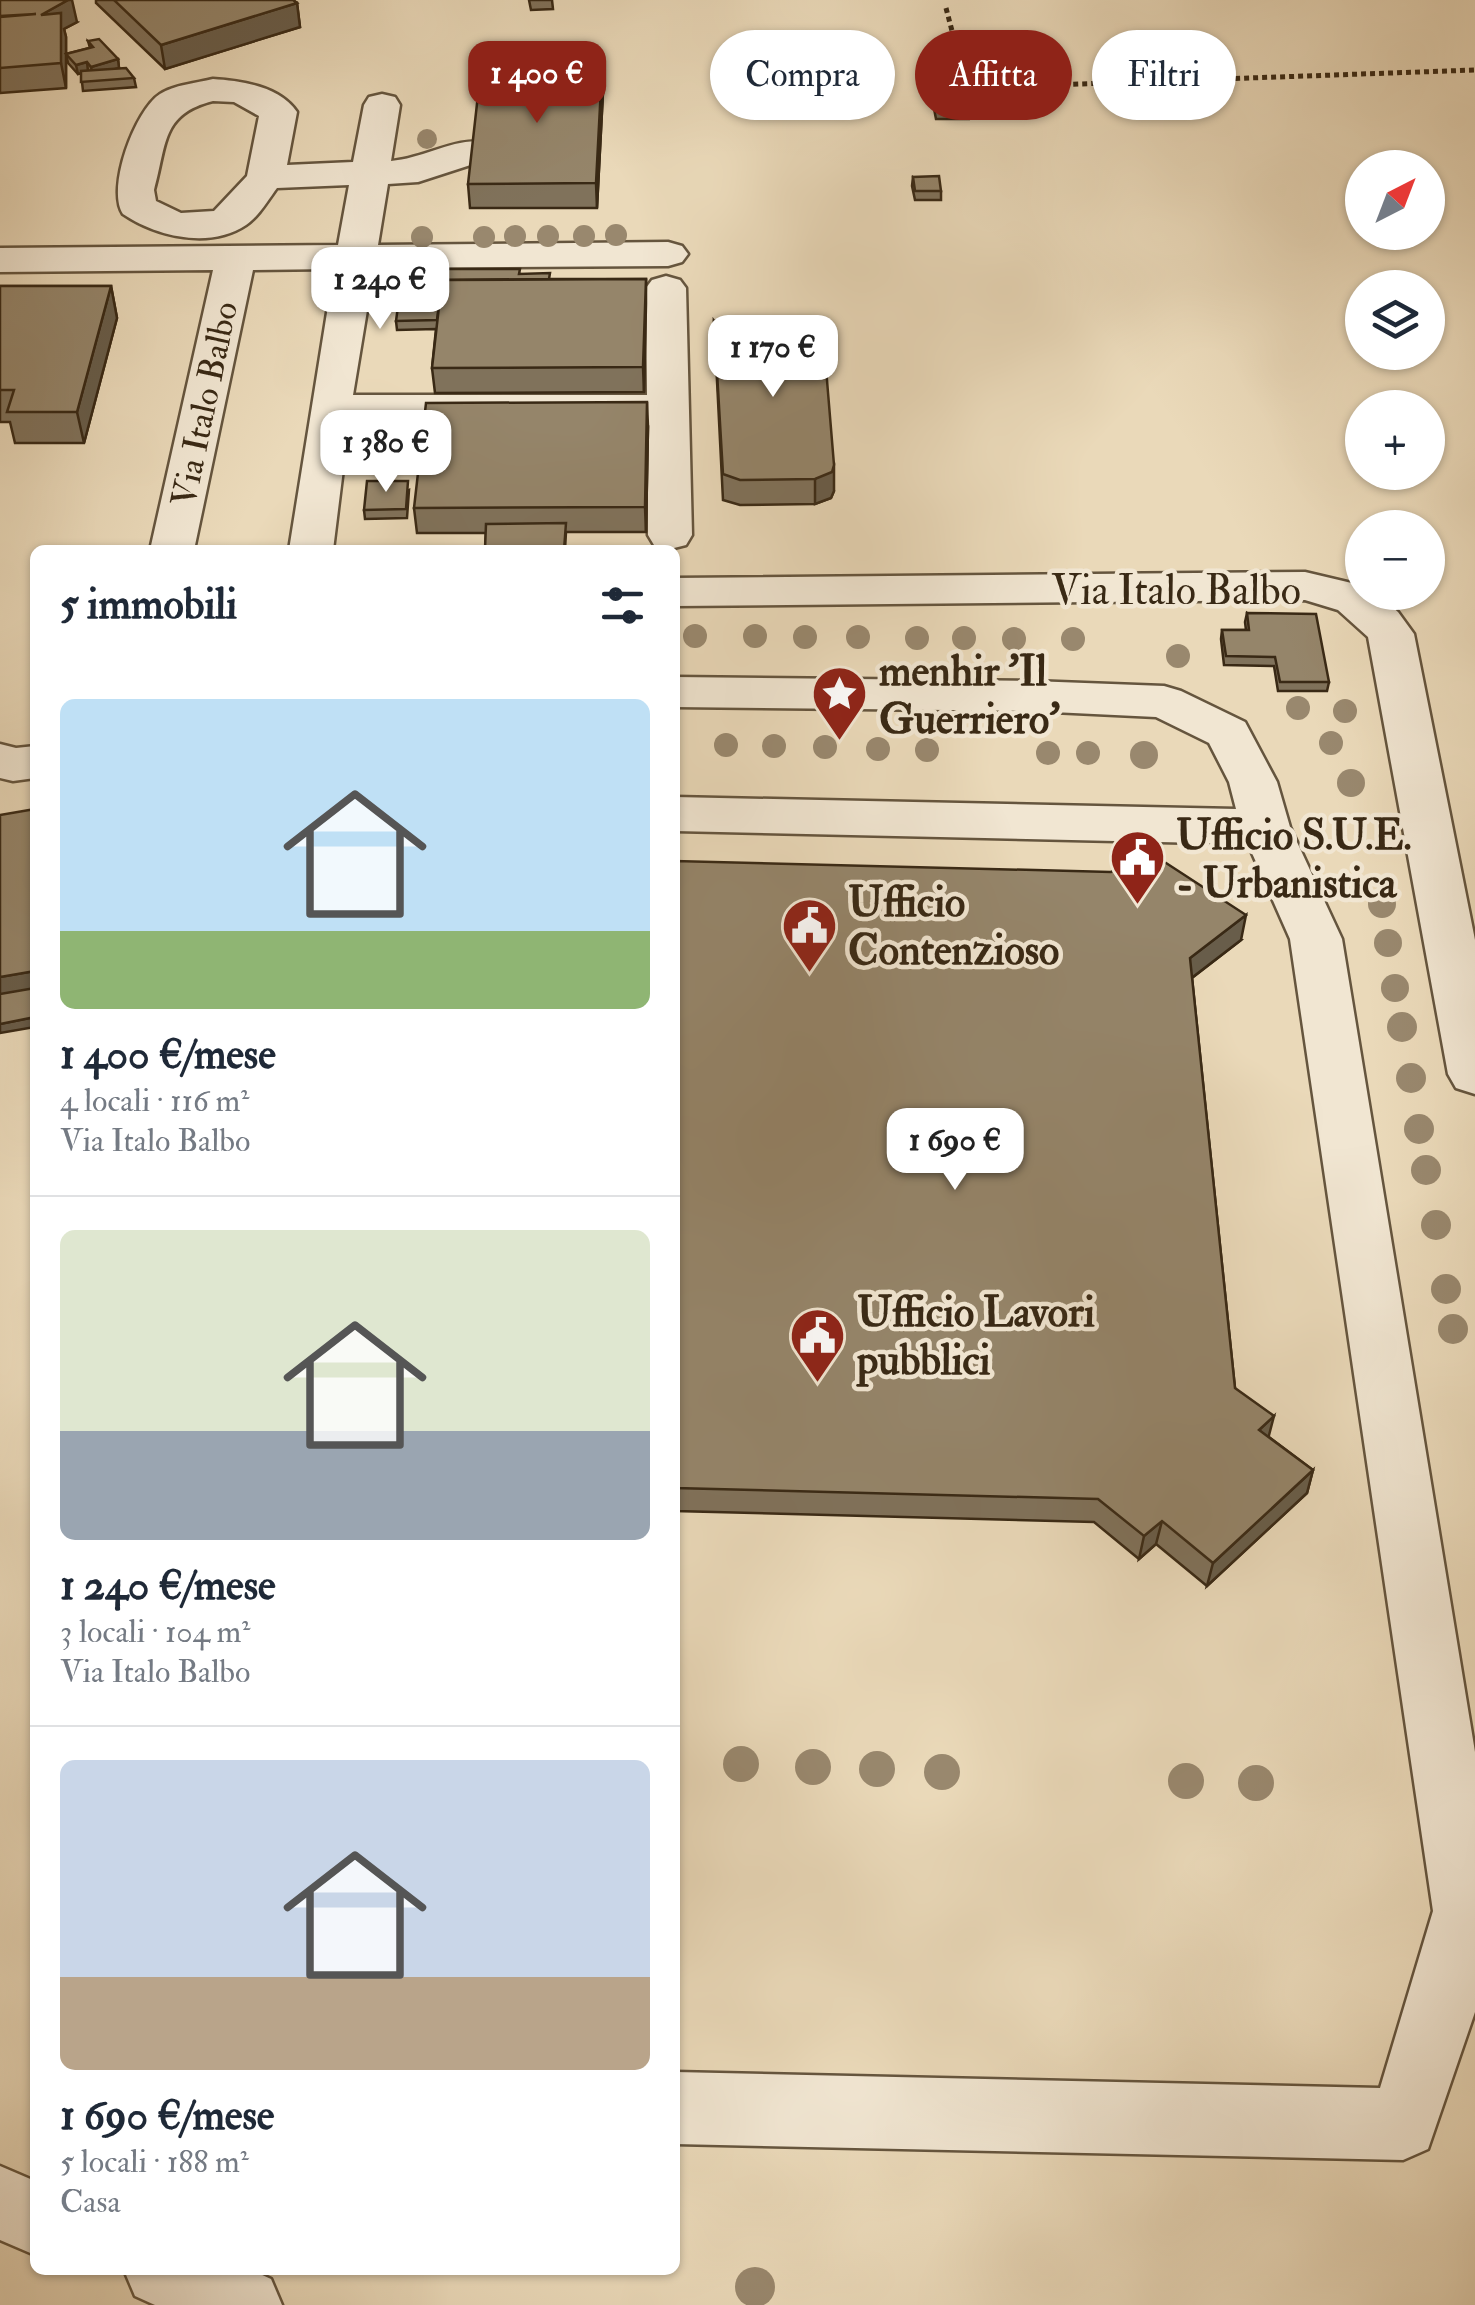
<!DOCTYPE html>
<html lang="it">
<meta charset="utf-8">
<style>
:root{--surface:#fff;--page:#f2f2f3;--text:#1f2937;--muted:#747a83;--line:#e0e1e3;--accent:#8f2418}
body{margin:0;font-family:"IM FELL Double Pica",serif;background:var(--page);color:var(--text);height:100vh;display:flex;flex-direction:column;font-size:38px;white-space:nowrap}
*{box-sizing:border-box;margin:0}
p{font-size:32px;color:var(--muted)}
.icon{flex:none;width:55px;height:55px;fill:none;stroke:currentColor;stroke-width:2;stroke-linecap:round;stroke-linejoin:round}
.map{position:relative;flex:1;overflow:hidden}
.details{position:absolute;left:30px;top:545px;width:650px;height:1730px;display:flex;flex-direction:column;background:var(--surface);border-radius:15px;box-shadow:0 2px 8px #0004}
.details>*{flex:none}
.banner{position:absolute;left:710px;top:30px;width:615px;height:90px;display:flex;gap:20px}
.needle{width:65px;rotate:42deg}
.controls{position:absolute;left:1345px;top:150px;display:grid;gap:20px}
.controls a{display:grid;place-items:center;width:100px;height:100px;border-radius:50%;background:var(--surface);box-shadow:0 2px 8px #0004;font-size:50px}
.price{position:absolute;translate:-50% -85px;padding:0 22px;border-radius:20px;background:#fff;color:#222;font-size:32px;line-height:65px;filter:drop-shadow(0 2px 5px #0008)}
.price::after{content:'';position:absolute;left:50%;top:60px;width:30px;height:22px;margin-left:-15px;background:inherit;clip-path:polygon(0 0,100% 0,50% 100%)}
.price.current{background:var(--accent);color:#fff}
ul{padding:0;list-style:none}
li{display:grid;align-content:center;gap:20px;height:530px;padding:0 30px}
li+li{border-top:2px solid var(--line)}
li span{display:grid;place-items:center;height:310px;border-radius:15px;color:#555}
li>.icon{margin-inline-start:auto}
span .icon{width:180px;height:180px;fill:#fffc;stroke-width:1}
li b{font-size:42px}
h2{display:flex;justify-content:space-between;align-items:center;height:120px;padding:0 30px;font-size:42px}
.pill{padding:0 35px;border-radius:45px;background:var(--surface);box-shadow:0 2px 8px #0004;font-size:35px;line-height:90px}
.pill.current{background:var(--accent);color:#fff}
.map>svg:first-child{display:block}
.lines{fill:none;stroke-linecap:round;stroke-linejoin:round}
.minor-casing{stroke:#65553e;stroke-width:5}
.path{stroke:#392915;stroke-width:5;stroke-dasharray:5 4;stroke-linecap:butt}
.minor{fill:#f1e6d2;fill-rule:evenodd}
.tree{fill:#99886e}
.wall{fill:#80725b;stroke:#392915;stroke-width:2.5}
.shaded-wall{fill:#685d4a;stroke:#392915;stroke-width:2.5}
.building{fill:#95856a;stroke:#392915;stroke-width:2.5}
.labels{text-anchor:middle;stroke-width:9;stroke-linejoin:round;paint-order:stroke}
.far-street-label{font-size:35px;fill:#392915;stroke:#f1e6d2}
.street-label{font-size:42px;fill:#392915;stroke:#f1e6d2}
.poi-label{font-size:42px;font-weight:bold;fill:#392915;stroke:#f1e6d2;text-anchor:start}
</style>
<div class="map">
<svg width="1475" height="2305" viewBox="0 0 1475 2305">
<rect width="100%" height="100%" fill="#ead9b9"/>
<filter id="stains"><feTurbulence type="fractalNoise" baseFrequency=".002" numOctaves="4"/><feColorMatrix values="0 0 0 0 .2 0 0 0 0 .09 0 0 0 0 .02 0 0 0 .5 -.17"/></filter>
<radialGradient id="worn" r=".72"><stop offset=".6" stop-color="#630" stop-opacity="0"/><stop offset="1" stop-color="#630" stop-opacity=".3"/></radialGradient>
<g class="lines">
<defs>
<g id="minor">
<path d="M213 79C242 81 279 86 297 112L287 165 353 162 364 105 369 97 382 94 395 97 400 105 391 161C424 159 458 135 489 143L495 151 489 159 418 182 388 184 378 245 668 242 682 246 688 254 682 262 668 266 374 268 353 395H647L646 288 652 280 666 276 680 280 686 288 692 535 686 545 670 549 654 545 648 535 647 421H349L333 550H289L334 269 253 270 194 550H150L213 270 0 272V248L338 245 349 185 277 188C268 200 259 216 246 225 210 249 157 237 123 214 106 189 135 110 160 94 174 85 196 83 213 79ZM213 101 234 102 259 116 247 176 214 211 181 213 156 201 154 190C167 144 161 114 213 101Z"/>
<path d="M1305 572 1360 585 1362 592H1375L1398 612 1414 634 1475 940V1094L1456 1088 1448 1074 1368 637 1338 610 1305 600 675 606V578Z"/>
<path d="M675 677 1032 681 1164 686 1181 691 1245 722 1277 782 1290 827 1342 939 1475 1752V2012L1428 2149 1403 2160 675 2144V2072L1380 2088 1433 1911 1290 939 1248 844 675 831V797L1236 809 1229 782 1209 743 1156 717 1032 711 675 707Z"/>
<path d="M0 744 16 748 35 746V778L13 781 0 778Z"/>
<path d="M0 2166 35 2181V2255L0 2240Z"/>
<path d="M124 2270H251L271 2279 282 2305H155L135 2296Z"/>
</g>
</defs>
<use href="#minor" class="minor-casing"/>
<path class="path" d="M946 8 967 88 1475 70"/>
<use href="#minor" class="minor"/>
</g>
<g class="tree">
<circle cx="427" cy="139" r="10"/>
<circle cx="616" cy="235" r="11"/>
<circle cx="515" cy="236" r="11"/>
<circle cx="548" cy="236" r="11"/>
<circle cx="584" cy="236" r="11"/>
<circle cx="422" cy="237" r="11"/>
<circle cx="484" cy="237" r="11"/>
<circle cx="695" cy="636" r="12"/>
<circle cx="755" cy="636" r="12"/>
<circle cx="805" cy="637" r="12"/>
<circle cx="858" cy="637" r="12"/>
<circle cx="917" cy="638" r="12"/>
<circle cx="964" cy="638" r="12"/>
<circle cx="1014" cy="639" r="12"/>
<circle cx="1073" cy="639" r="12"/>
<circle cx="1178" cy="656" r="12"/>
<circle cx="1298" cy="708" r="12"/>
<circle cx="1345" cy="711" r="12"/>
<circle cx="1331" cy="743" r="12"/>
<circle cx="726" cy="745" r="12"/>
<circle cx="774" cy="746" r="12"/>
<circle cx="825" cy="747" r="12"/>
<circle cx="878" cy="749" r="12"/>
<circle cx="927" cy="750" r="12"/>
<circle cx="1048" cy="753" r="12"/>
<circle cx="1088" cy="753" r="12"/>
<circle cx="1144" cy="755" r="14"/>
<circle cx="1351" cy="783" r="14"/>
<circle cx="1382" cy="904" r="14"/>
<circle cx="1388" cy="943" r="14"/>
<circle cx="1395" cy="988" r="14"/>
<circle cx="1402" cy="1027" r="15"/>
<circle cx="1411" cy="1078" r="15"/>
<circle cx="1419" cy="1129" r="15"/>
<circle cx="1426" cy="1170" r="15"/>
<circle cx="1436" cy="1225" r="15"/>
<circle cx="1446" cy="1289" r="15"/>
<circle cx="1453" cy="1329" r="15"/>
<circle cx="741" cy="1764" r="18"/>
<circle cx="813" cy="1767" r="18"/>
<circle cx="877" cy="1769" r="18"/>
<circle cx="942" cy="1772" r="18"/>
<circle cx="1186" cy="1781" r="18"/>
<circle cx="1256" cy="1783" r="18"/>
<circle cx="755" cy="2287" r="20"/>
</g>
<g class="wall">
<path d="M0 0 77 22 64 29 66 37V88L0 93Z"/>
<path d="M96 0H293L297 3 300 27 165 69 96 3Z"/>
<path d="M529 0H552L553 9 531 10Z"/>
<path d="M88 41 118 59 119 68 134 78 136 87 83 91 81 73 78 74 68 63 66 54 90 48Z"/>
<path d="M602 68 603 92 597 208H470L468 184Z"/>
<path d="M1143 81 1171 95 1170 104H1146L1142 90Z"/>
<path d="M933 89 976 104 975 112H970L969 119H936L932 98Z"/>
<path d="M913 177 941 191V200H915L912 186Z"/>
<path d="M520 274 550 279H646L644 392 435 393 432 368 436 329 397 330 396 321Z"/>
<path d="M0 286H111L117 318 84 443H15L10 422H0Z"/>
<path d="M714 321 834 491 831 498 815 504 740 505 723 500Z"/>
<path d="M648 427 646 532H566L565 550H485L486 533H417L414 508Z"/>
<path d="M409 490 407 518 365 519 364 510Z"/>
<path d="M1247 613 1329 682 1327 691H1278L1274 666 1224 665 1221 639 1222 630H1246L1245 622Z"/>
<path d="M675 861 1241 940 1192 978 1235 1388 1269 1437 1313 1470 1307 1493 1207 1586 1156 1544 1139 1559 1094 1522 675 1511Z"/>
</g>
<g class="shaded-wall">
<path d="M68 0H72L77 22 64 29 66 37V88L61 63 41 15Z"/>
<path d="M297 3 300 27 165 69 161 45Z"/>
<path d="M118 59 119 68 93 75 91 67Z"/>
<path d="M87 62 88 71 78 74 76 65Z"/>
<path d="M602 68 603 92 597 208 596 183Z"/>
<path d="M646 279V304L644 392 643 367Z"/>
<path d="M111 286 117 318 84 443 77 412Z"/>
<path d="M647 402 648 427 646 532 645 507Z"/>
<path d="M834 465V491L831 498 815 504V479Z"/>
<path d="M1246 915 1241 940 1185 983 1190 958Z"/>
<path d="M35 971V997L0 1004V977Z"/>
<path d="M35 1017V1027L0 1033V1024Z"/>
<path d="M1274 1416 1268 1439 1259 1430Z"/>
<path d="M1313 1470 1307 1493 1207 1586 1213 1563Z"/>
<path d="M1162 1521 1156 1544 1139 1559 1144 1536Z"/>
</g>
<g class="building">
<path d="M0 0H68L41 15 61 13V63L0 68V17L36 14 0 16Z"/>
<path d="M114 0H293L297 3 161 45Z"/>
<path d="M99 39 118 59 91 67 87 62 76 65 66 54 93 47 88 41Z"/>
<path d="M126 68 134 78 81 82V71Z"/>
<path d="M481 68H602L596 183 468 184Z"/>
<path d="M1143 81H1167L1171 95H1147Z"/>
<path d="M973 88 976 104H969L970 110 936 111 933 89Z"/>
<path d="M939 176 941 191H915L913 177Z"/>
<path d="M403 269H520L519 274 550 273 549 279 442 280 437 320 396 321Z"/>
<path d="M646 279 643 367 432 368 442 280Z"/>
<path d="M0 286H111L77 412H7L14 390H0Z"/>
<path d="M822 320 834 465 832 472 815 479 740 480 723 474 714 321Z"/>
<path d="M647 402 645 507 414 508 426 403Z"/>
<path d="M367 481H408L406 509 364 510Z"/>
<path d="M566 523 564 550 485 549 486 524Z"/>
<path d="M1247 613 1316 614 1329 682H1280L1275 657 1226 656 1222 630H1249Z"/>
<path d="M35 809V971L0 977V815Z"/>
<path d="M1143 848 1246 915 1190 958 1235 1388 1274 1416 1259 1430 1313 1470 1213 1563 1162 1521 1144 1536 1098 1499 675 1488V861L1111 872Z"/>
<path d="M35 988V1017L0 1024V994Z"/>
</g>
<defs>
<symbol id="sight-pin" viewBox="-11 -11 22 30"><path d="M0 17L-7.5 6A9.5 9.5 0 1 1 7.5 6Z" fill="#8f2418" stroke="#f1e6d2"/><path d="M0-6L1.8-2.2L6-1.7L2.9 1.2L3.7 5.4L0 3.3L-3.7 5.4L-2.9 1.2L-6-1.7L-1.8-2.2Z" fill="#fff"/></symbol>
<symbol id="civic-pin" viewBox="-11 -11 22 30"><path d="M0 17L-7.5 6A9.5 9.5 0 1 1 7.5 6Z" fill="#8f2418" stroke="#f1e6d2"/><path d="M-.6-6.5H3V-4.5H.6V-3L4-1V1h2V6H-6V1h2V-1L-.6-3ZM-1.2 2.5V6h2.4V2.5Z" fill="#fff"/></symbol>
</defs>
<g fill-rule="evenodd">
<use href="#sight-pin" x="808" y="662" width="63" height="86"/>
<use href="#civic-pin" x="1106" y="826" width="63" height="86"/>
<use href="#civic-pin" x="778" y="894" width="63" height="86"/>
<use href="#civic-pin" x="786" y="1304" width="63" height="86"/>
</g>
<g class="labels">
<g class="far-street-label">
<text transform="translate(204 404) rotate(-78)" y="12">Via Italo Balbo</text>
</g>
<g class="street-label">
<text x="1176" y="604">Via Italo Balbo</text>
</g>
<g class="poi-label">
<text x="879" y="685">menhir 'Il<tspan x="879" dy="48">Guerriero'</tspan></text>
<text x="1176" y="849">Ufficio S.U.E.<tspan x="1176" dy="48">- Urbanistica</tspan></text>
<text x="848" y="916">Ufficio<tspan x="848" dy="48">Contenzioso</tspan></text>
<text x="857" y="1326">Ufficio Lavori<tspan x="857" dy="48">pubblici</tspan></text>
</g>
</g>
<rect width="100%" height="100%" filter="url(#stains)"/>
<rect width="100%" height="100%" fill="url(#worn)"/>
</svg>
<div class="controls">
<a><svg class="needle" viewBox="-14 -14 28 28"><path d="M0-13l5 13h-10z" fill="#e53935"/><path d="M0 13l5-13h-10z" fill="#747a83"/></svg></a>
<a><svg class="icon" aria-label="layers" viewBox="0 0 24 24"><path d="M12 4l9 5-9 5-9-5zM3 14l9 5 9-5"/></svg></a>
<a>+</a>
<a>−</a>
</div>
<b class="price current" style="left:537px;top:126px">1 400 €</b>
<b class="price" style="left:380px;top:332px">1 240 €</b>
<b class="price" style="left:773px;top:400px">1 170 €</b>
<b class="price" style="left:386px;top:495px">1 380 €</b>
<b class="price" style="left:955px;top:1193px">1 690 €</b>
<div class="banner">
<a class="pill">Compra</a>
<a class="pill current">Affitta</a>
<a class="pill">Filtri</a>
</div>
<section class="details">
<h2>5 immobili<svg class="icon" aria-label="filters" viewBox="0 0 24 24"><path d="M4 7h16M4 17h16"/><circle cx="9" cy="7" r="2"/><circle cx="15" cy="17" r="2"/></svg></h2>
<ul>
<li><span style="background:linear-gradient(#bfe0f5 75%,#8fb573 0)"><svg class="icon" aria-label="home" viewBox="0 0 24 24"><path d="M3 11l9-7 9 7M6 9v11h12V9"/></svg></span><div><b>1 400 €/mese</b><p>4 locali · 116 m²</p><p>Via Italo Balbo</p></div></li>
<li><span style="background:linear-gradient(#dfe7d0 65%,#9aa5b1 0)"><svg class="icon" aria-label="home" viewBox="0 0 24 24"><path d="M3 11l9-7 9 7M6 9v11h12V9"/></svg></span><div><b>1 240 €/mese</b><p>3 locali · 104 m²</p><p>Via Italo Balbo</p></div></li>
<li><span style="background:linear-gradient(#c9d6e8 70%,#b9a48a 0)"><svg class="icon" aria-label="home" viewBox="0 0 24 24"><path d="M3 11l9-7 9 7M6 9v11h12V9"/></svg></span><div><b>1 690 €/mese</b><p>5 locali · 188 m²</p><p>Casa</p></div></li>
</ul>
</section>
</div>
